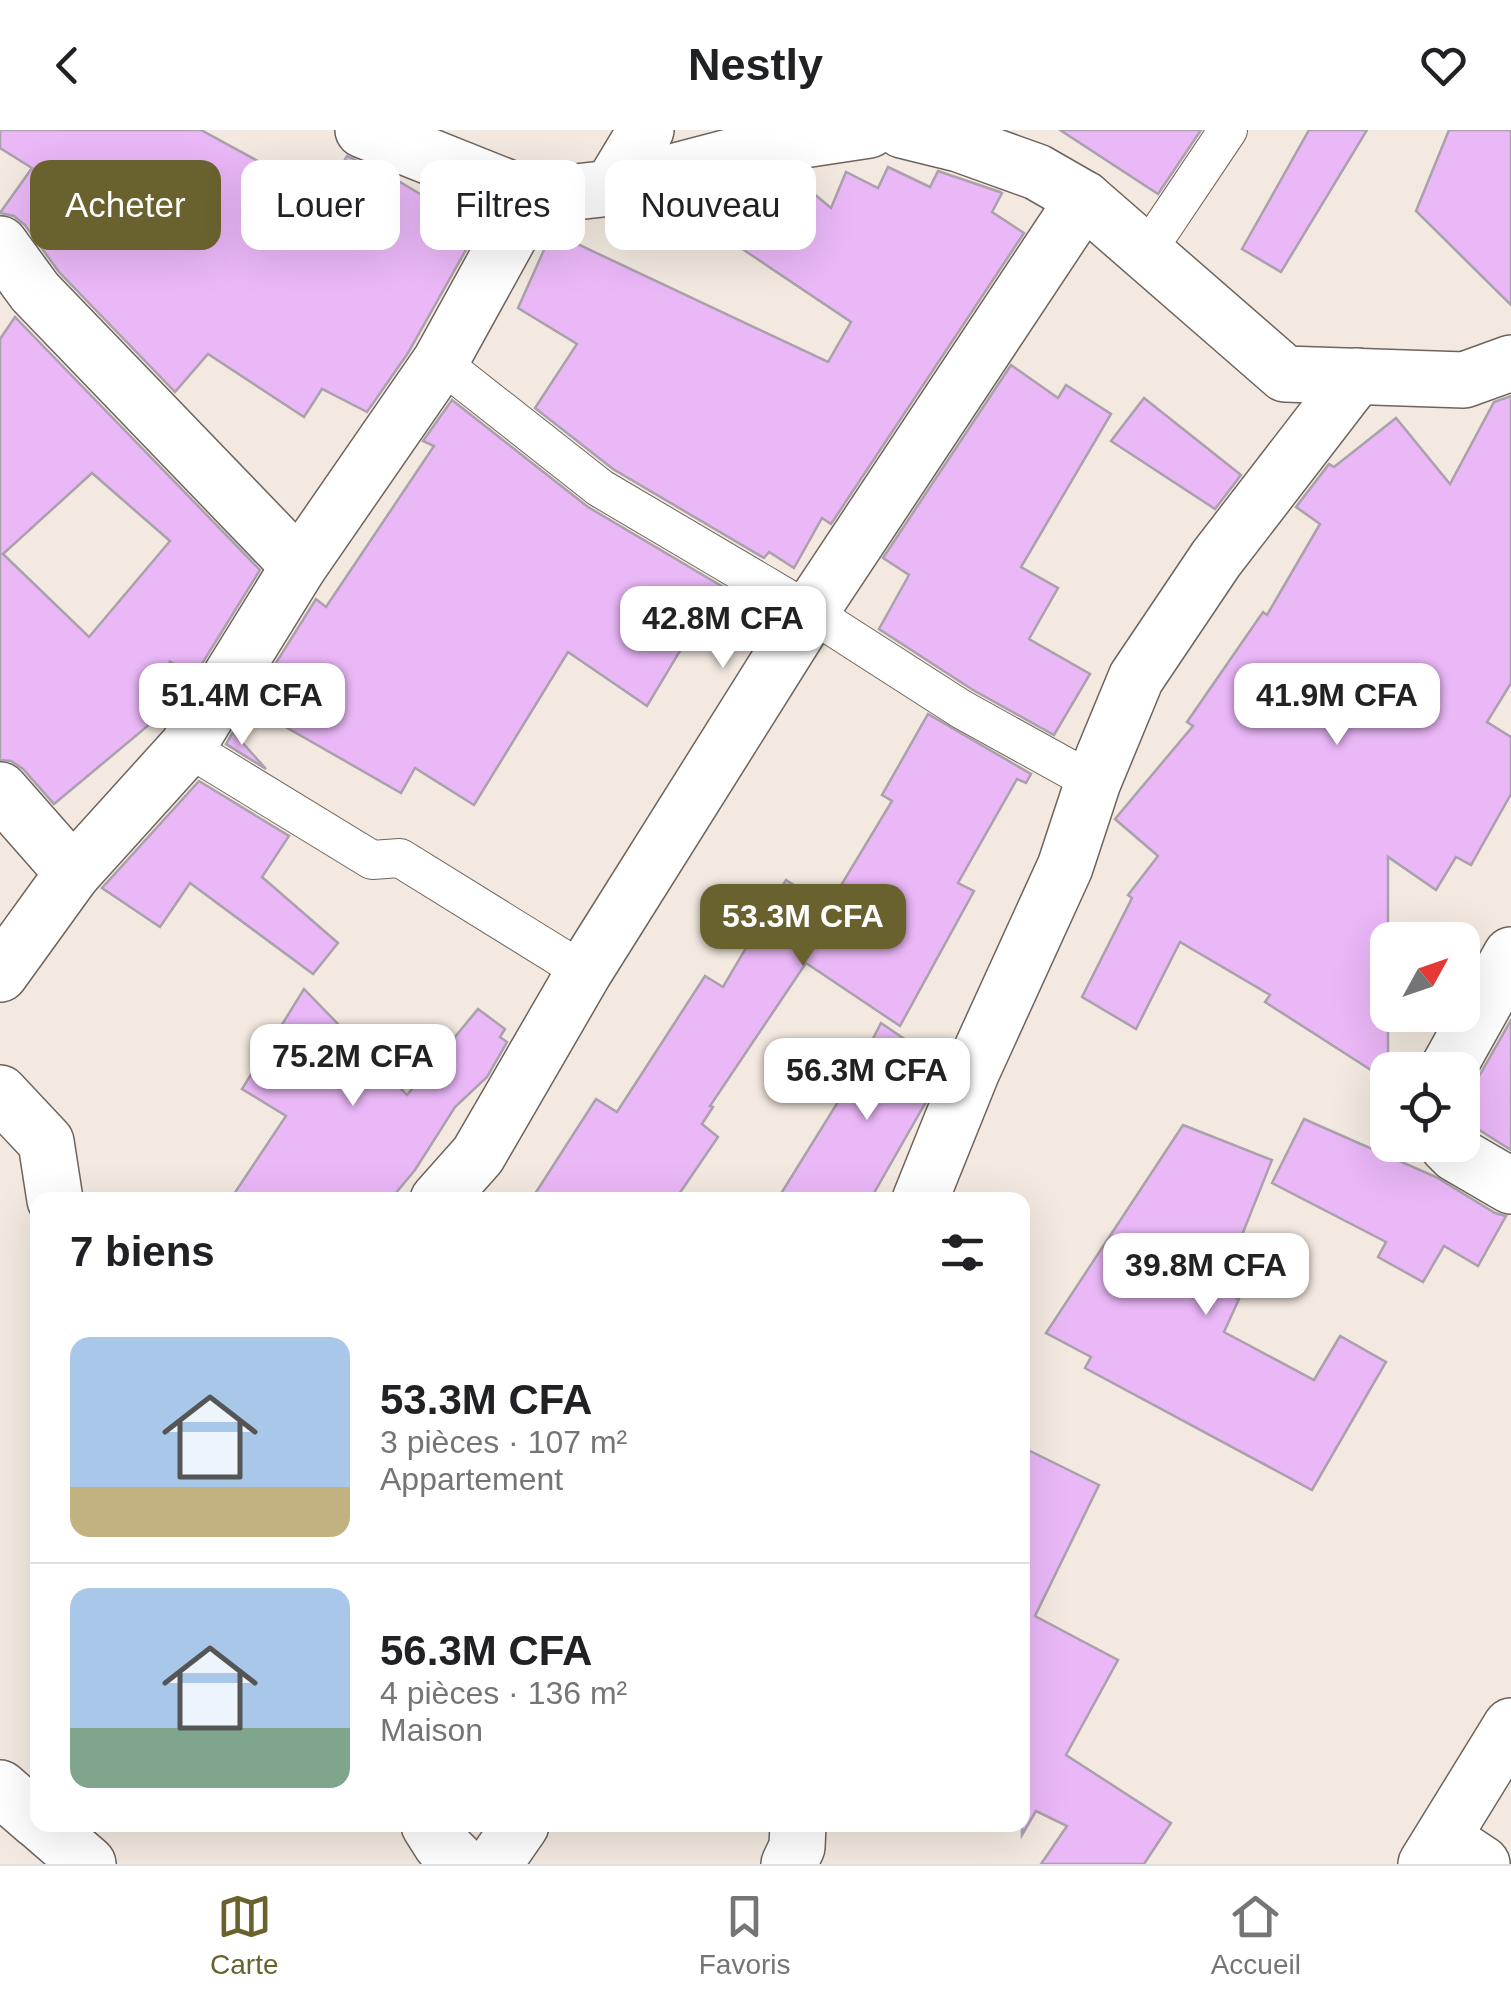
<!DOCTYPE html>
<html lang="fr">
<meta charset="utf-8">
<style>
:root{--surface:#fff;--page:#f2f2f2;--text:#202124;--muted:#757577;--line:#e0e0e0;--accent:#69612e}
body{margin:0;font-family:Helvetica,sans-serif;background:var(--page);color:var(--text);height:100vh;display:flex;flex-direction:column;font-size:38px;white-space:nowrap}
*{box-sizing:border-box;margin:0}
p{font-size:32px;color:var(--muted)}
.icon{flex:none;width:55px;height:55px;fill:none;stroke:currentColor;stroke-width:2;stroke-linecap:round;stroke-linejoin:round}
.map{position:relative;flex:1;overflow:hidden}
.side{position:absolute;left:30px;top:1062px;width:1000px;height:640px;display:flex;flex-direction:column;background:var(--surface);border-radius:20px;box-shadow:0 10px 40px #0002}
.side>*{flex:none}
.top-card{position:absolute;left:30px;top:30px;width:1000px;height:90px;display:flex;gap:20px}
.needle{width:65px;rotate:50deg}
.tools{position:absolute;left:1370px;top:792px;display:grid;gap:20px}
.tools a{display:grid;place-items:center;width:110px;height:110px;border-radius:20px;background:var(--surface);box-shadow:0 10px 40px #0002;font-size:50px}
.price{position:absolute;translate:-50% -85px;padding:0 22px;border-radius:20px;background:#fff;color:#222;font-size:32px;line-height:65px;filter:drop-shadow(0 2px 5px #0008)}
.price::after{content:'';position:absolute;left:50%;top:60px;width:30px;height:22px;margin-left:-15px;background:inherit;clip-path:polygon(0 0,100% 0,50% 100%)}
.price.active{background:var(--accent);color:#fff}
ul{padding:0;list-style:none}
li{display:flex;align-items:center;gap:30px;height:250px;padding:0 40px}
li+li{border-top:2px solid var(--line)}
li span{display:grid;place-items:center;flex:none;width:280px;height:200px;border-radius:20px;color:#555}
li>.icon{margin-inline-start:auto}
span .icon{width:120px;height:120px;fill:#fffc;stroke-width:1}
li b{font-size:42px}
h2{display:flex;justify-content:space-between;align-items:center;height:120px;padding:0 40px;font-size:42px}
.chip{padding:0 35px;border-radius:20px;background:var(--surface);box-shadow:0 10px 40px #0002;font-size:35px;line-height:90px}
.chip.active{background:var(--accent);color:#fff}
header{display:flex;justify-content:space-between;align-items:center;height:130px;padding:0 40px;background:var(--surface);font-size:45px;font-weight:700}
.tab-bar{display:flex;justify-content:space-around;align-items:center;height:140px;border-top:2px solid var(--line);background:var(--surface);font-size:28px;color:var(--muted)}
.tab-bar a{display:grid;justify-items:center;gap:5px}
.tab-bar .active{color:var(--accent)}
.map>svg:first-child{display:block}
.building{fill:#eab7f7;stroke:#a9a1ab;stroke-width:2.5;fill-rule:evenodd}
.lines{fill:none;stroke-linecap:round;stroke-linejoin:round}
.lane-casing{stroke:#6d645d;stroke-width:40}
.street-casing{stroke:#6d645d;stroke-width:58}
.lane{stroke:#fff;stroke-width:38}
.street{stroke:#fff;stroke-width:55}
</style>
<header><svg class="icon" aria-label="back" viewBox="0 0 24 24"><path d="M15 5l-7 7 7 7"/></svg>Nestly<svg class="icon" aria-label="heart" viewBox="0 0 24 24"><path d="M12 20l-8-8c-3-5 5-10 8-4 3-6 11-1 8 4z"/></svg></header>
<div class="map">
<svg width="1511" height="1734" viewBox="0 0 1511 1734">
<rect width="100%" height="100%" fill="#f3e9e0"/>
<g class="building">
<path d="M0 0H201L324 67 347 26 390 46 437 74 434 78 476 102 408 223 367 282 322 259 304 287 208 224 175 262 59 142 25 95 14 86 0 83 32 38 0 18Z"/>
<path d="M1060 0H1201L1158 64Z"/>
<path d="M1309 0H1367L1281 142 1242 119Z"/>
<path d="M1449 0H1511V175L1416 81Z"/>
<path d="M888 37 930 57 938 41 1000 62 1002 63 992 82 1024 103 831 394 822 388 794 438 769 422 764 428 613 339 535 278 577 214 518 178 552 102 828 232 851 192 735 114 795 48 831 78 846 42 878 58Z"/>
<path d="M15 187 260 440 195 545 169 531 190 554 180 569 54 674 23 639 11 631 0 630V209ZM92 343 170 411 89 507 3 424Z"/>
<path d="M1011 235 1058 268 1066 255 1111 284 1021 437 1058 458 1029 509 1090 544 1054 605 973 560 879 499 909 445 883 428Z"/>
<path d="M1511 266V553L1487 592 1511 607V664L1471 735 1456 727 1436 760 1388 727V951L1265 872 1270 865 1180 812 1136 899 1082 867 1132 768 1128 765 1158 726 1115 689 1193 596 1187 592 1263 482 1267 485 1320 394 1296 377 1329 334 1334 337 1396 288 1450 354 1494 272Z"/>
<path d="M1144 268 1241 345 1215 379 1111 311Z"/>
<path d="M452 270 588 377 735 464 701 505 693 499 647 576 568 522 474 675 415 638 401 663 249 576 316 469 326 477 434 316 423 311Z"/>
<path d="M928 584 1031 644 1026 653 1017 649 958 753 974 761 900 896 806 833 710 976 713 977 702 994 718 1007 675 1070H531L596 969 617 982 705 846 723 857 786 750 828 777 892 671 882 665Z"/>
<path d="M233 602 266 639 226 614Z"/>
<path d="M199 651 289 706 262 747 338 813 313 844 190 753 160 797 102 758Z"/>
<path d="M304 859 407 965 478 879 505 899 500 907 507 912 487 947 455 977 415 1040 390 1070H230L286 986 242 959Z"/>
<path d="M1511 890V1020L1462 989V967L1474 955Z"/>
<path d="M881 893 941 934 927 970 870 1070H777L851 951Z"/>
<path d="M1304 989 1436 1047 1495 1083 1506 1086 1478 1136 1444 1116 1423 1152 1378 1127 1386 1112 1272 1053Z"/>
<path d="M1183 995 1272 1030 1220 1160 1239 1169 1224 1202 1314 1250 1340 1206 1386 1232 1312 1360 1085 1238 1091 1227 1046 1203Z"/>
<path d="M1022 1317 1099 1355 1035 1486 1118 1530 1066 1625 1171 1693 1144 1734H1041L1067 1696 1036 1681 1022 1705Z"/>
</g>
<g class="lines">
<defs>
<g id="lane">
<path d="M1146 122 1228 0"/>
<path d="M440 232 600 358 810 482 961 579 1093 652"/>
<path d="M187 617 372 730 400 728 584 842"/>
</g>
<g id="street">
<path d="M363 0 531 67 611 58 783 13 869 0"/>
<path d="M902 0 959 14 1037 42 1084 69 1285 244 1464 250 1511 233"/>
<path d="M611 58 646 0"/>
<path d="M0 114 35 162 299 436"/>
<path d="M0 660 73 743"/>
<path d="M0 844 73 743 187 617 299 436 440 232 531 67"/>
<path d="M1447 940 1511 825"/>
<path d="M0 963 46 1012 55 1070"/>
<path d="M1447 1015 1456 1024 1511 1056"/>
<path d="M438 1070 478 1025 584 842 810 482 1084 69"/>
<path d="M920 1070 972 941 1065 737 1093 652 1136 548 1216 429 1357 246"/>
<path d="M0 1658 38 1691"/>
<path d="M43 1695 88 1734"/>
<path d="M429 1695 441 1714 461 1734"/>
<path d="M1443 1708 1482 1734"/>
<path d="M494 1734 521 1695"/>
<path d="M789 1734 797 1717 798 1695"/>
<path d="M1426 1734 1511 1596"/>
</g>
</defs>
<use href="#lane" class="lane-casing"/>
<use href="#street" class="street-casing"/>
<use href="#lane" class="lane"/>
<use href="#street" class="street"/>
</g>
</svg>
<div class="tools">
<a><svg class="needle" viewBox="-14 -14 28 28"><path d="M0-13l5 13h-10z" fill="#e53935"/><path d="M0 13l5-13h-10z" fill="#757577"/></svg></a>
<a><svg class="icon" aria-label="locate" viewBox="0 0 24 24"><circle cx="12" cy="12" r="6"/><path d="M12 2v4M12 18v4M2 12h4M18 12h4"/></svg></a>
</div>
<b class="price" style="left:723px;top:541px">42.8M CFA</b>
<b class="price" style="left:242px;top:618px">51.4M CFA</b>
<b class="price" style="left:1337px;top:618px">41.9M CFA</b>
<b class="price active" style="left:803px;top:839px">53.3M CFA</b>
<b class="price" style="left:353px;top:979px">75.2M CFA</b>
<b class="price" style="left:867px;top:993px">56.3M CFA</b>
<b class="price" style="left:1206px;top:1188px">39.8M CFA</b>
<div class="top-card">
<a class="chip active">Acheter</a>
<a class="chip">Louer</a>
<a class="chip">Filtres</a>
<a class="chip">Nouveau</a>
</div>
<section class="side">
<h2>7 biens<svg class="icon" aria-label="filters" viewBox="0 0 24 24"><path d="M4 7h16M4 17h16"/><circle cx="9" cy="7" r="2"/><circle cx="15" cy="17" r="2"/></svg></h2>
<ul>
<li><span style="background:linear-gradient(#a9c7e8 75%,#c2b280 0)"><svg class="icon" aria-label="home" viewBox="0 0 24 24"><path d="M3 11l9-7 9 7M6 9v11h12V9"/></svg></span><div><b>53.3M CFA</b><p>3 pièces · 107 m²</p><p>Appartement</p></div></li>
<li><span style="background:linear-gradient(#a9c7e8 70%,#7fa58c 0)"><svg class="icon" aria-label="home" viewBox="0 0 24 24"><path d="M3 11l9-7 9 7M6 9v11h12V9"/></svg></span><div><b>56.3M CFA</b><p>4 pièces · 136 m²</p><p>Maison</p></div></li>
</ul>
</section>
</div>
<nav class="tab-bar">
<a class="active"><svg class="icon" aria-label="map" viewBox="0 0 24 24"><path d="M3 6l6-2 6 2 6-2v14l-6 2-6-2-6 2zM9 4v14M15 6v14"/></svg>Carte</a>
<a><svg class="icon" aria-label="saved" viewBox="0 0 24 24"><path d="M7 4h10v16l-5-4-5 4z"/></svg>Favoris</a>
<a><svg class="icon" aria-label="home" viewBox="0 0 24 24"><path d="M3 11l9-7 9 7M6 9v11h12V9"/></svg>Accueil</a>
</nav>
